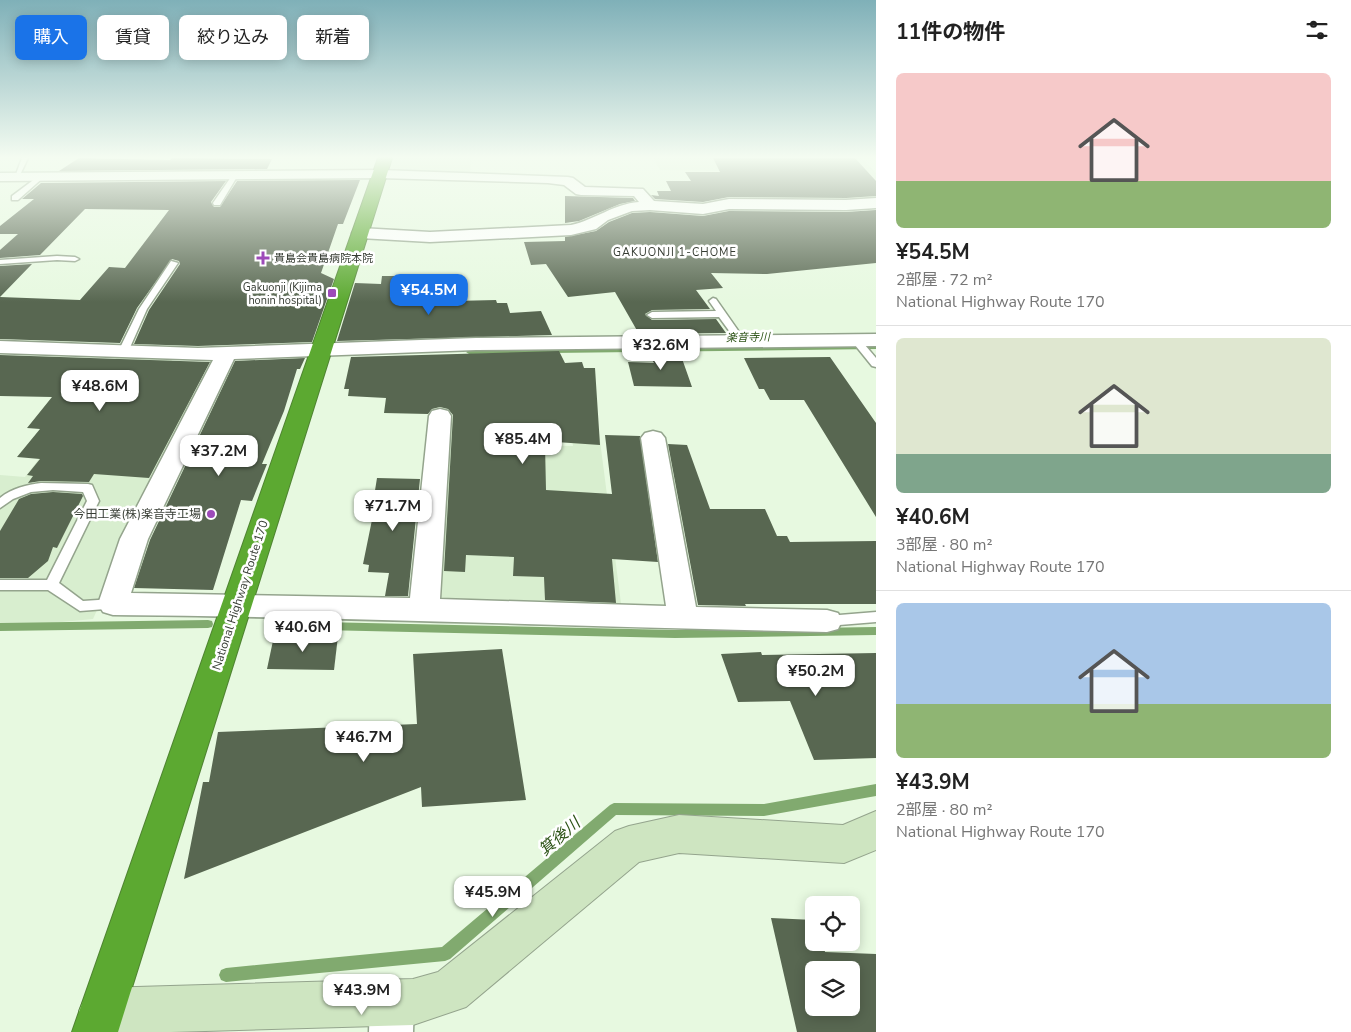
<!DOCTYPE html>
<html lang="ja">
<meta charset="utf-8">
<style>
:root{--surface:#fff;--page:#f2f2f2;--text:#222;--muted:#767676;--line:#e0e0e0;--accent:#1a73e8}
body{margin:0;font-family:"Nunito Sans","Noto Sans JP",sans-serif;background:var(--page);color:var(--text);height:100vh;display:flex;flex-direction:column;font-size:19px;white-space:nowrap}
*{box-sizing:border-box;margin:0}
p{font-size:16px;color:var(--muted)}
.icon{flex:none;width:28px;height:28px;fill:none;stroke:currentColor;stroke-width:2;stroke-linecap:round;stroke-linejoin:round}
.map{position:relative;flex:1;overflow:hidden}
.sheet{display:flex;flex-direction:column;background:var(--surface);width:475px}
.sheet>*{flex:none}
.top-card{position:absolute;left:15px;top:15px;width:475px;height:45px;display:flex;gap:10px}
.fabs{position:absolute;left:805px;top:896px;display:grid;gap:10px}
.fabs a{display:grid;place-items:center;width:55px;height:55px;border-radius:8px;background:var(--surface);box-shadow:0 2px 12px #0003;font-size:25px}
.price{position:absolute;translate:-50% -42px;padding:0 11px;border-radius:10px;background:#fff;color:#222;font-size:16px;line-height:32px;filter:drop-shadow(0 1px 2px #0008)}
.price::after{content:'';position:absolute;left:50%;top:30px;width:15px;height:11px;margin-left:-8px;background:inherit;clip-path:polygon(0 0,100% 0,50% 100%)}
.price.current{background:var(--accent);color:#fff}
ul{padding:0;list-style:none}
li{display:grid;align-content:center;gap:10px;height:265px;padding:0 20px}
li+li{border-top:1px solid var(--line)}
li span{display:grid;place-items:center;height:155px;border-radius:8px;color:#555}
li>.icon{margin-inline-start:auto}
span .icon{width:90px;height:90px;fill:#fffc;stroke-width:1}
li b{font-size:21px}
h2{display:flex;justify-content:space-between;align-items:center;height:60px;padding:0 20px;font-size:21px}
.pill{padding:0 18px;border-radius:8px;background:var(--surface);box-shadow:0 2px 12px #0003;font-size:18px;line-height:45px}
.pill.current{background:var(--accent);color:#fff}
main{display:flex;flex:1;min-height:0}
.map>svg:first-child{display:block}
.built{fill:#d8eecf}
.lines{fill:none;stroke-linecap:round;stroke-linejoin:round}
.stream{fill:#81aa6f;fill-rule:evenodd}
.building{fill:#586751;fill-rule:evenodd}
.lane-casing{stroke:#94a48d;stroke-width:3}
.street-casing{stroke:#94a48d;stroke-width:3}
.secondary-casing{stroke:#94a48d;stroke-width:2}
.highway-casing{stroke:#4f8332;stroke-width:2}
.lane{fill:#fff;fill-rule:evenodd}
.street{fill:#fff;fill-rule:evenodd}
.secondary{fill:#cee5c1;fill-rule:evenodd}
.highway{fill:#5ca931;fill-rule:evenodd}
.poi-dot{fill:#9d4ab9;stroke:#fff;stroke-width:2}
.labels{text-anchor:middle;stroke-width:5;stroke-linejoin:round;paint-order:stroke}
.far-neighbourhood-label{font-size:11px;letter-spacing:1px;fill:#363c33;stroke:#fff}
.far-poi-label{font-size:11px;fill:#363c33;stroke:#fff;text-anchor:start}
.far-water-label{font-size:11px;font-style:italic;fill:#2c5316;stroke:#fff}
.poi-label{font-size:12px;fill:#363c33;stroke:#fff;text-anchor:end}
.street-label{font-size:12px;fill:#363c33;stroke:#fff}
.near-water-label{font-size:16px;font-style:italic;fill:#2c5316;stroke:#fff}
</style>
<main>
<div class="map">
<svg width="876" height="1032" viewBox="0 0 876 1032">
<rect width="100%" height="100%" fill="#e7f9e0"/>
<g class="built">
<path d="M393 158H471L470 176 388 173Z"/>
<path d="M653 158H862L876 173V200L752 201 730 171 660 170Z"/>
<path d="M117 357H174L153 390 201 395 156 479 93 619 0 628V475L25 477Z"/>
<path d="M448 418 503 421V445L573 446 571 431 599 433 622 611 428 606Z"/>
</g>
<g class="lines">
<g class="stream">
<path d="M876 345V349L469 354 466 352 469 350Z"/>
<path d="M208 620 212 621 213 624 212 627 208 628 0 631V623Z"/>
<path d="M277 621 675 630 876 627V635L675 638 277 629 273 628 272 625 273 622Z"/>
<path d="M876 784V796L764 816 616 815 450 959 445 961 226 982 221 980 219 975 221 970 226 968 442 947 610 805 614 803 764 804Z"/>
</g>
</g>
<g class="building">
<path d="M79 158 170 160 172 158 272 159 267 169 59 171Z"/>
<path d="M713 158H855L876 181V196L846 198 729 197 703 202 655 199 651 195 659 196 657 191H671L666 181H691L685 172H720Z"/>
<path d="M360 180 343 224H338L321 273 334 279 312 342 198 346 134 344 149 310 180 264 179 261 172 259 137 308 120 343 0 339V266L32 264 0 297 80 300 109 267 125 268 169 210 85 209 40 255 0 258V250L18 234H0V226L34 199H22L41 183 226 181 211 202 214 207H220L237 181Z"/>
<path d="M565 196 633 198 635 201 620 204 579 221 565 223Z"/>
<path d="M876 210V263L767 274 711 273 723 288 696 290 710 309 652 310 645 314 652 320 716 319 726 333 639 334 615 292 568 297 546 264 531 265 524 242 565 241V237L596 231 609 222 632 213 650 212 703 216 729 211 846 212Z"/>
<path d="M382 276H412L411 302 496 300 497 303H507L510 313 541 311 552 335 337 341 355 283 381 284Z"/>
<path d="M647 350H679L692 387 634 386 628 362 654 363Z"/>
<path d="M559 351 565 363 582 362 584 368H595L600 445 556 442V446L545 445 546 490 612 494 605 435 640 436 658 562 612 559 616 603 545 600 544 577 513 576 514 557 466 555 465 572 444 571 453 415 448 409 440 407 432 409 428 414 384 413 386 398 348 396 349 389H344L351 357Z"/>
<path d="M0 355 210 362 149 478 94 474 89 482 41 481 28 483 33 476 27 475 40 459 17 457 40 429 27 428 52 397 0 396Z"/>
<path d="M830 357 876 423V517L804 400H770L764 389H759L744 358Z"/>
<path d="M305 358 300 369H297L284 411 262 464H267L252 501 241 500 213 590 134 588 150 540 235 361Z"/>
<path d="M668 444 687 445 710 509H765L777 536H787L790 542 876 541V604H745L746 606 698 605Z"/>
<path d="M377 478 420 479 408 596H385L389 573 368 572 369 565 363 564 374 510 372 509Z"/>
<path d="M53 492 82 494 83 496 57 548 53 547 48 561 28 578H0V531L19 499 31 494Z"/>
<path d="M274 636H338L334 670 267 669Z"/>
<path d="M502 649 526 800 422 807 421 787 184 879 203 782H209L218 732 417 724 413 654Z"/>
<path d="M761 652 762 655 876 653V758L814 760 790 701 738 702 721 654Z"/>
<path d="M771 918 814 920V942H823L825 952 876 954V1032H797ZM814 970H851V1008H814Z"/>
</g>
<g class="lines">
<defs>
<g id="lane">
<path d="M22 158H28L19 177H15Z"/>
<path d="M233 174 238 175 220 205H214L213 203Z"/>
<path d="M40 175 45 176 18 200H12V196Z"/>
<path d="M57 256 75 257 79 259 75 261 57 260 0 264V260Z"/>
<path d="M171 261 178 263 147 309 128 352 123 355 120 354 118 352 139 309Z"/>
<path d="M713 298 716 299 744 339V343H738L719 317 652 318 647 315 652 312 716 311 709 301Z"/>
<path d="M856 337 859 338 876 358V367L872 366 851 340Z"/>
<path d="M41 483 88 484 92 485 99 501 59 583 83 601 113 599 118 600 120 604 118 608 80 611 48 590H0V580H47L87 501 83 492 53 490 31 492 13 499 0 508V498C12 488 27 485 41 483Z"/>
<path d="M876 612V622L827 626 822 625 820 621 822 617 827 616Z"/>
</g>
<g id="street">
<path d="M380 170 568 177 573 178 585 187 643 189 654 201 703 204 729 199 846 200 876 198V208L846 210 729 209 703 214 650 210 632 211 608 220 596 229 571 235 430 242 360 238 354 236 352 233 354 230 360 228 430 232 571 225C595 220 613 204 639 202L634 196 581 195 576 194 564 185 548 183 380 178 0 181V173Z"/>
<path d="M876 334V346L476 350 234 359 148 539 131 593 410 598 429 416 432 411 440 409 448 411 451 416 440 599 666 606 641 438 645 433 653 431 661 433 665 438 696 607 827 610 838 613 842 621 838 629 827 632C589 627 351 617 113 615L103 612 98 604 120 539 213 360 0 353V341L198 348 476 338Z"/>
<path d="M392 979 407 986 414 1001 413 1032H369L370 1001 377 986Z"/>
</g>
<path id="secondary" d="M876 811V850L844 863 679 853 639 862 466 1007 413 1025 171 1032H97L86 1027 79 1011 86 995 102 988 413 979 438 972 615 831 629 826 679 815 843 825Z"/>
<path id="highway" d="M378 158H392L118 1032H72Z"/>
</defs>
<use href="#lane" class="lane-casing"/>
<use href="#street" class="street-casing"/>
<use href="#secondary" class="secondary-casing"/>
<use href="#highway" class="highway-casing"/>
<use href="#lane" class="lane"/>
<use href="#street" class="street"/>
<use href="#secondary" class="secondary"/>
<use href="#highway" class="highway"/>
</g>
<linearGradient id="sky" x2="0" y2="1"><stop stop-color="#7fb0b8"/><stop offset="0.52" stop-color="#f4fcf1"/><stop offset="1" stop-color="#f4fcf1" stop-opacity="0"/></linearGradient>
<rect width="876" height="302" fill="url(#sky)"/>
<g class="poi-dot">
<path d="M260.5 250.5h5v5h5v5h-5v5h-5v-5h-5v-5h5z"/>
<rect x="327" y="288" width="10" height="10" rx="2.5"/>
<circle cx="211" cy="514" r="5"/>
</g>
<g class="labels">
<g class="far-neighbourhood-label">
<text x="675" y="256">GAKUONJI 1-CHOME</text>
</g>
<g class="far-poi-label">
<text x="274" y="262">貴島会貴島病院本院</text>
<text x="322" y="291" text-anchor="end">Gakuonji (Kijima<tspan x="322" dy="13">honin hospital)</tspan></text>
</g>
<g class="far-water-label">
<text transform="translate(748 337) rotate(-1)" y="4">楽音寺川</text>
</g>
<g class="poi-label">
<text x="201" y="518">今田工業(株)楽音寺工場</text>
</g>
<g class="street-label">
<text transform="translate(240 595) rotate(-72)" y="4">National Highway Route 170</text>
</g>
<g class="near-water-label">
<text transform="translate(559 836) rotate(-41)" y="6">箕後川</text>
</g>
</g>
</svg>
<div class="fabs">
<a><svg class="icon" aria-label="locate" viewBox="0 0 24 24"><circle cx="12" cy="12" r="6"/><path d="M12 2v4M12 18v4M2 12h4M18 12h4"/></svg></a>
<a><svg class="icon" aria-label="layers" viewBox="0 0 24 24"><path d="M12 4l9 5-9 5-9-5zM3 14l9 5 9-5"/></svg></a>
</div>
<b class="price current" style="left:429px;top:316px">¥54.5M</b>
<b class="price" style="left:661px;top:371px">¥32.6M</b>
<b class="price" style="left:100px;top:412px">¥48.6M</b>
<b class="price" style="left:523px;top:465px">¥85.4M</b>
<b class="price" style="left:219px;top:477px">¥37.2M</b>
<b class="price" style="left:393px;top:532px">¥71.7M</b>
<b class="price" style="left:303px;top:653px">¥40.6M</b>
<b class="price" style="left:816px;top:697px">¥50.2M</b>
<b class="price" style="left:364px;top:763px">¥46.7M</b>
<b class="price" style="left:493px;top:918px">¥45.9M</b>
<b class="price" style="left:362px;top:1016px">¥43.9M</b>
<div class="top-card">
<a class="pill current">購入</a>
<a class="pill">賃貸</a>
<a class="pill">絞り込み</a>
<a class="pill">新着</a>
</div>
</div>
<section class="sheet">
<h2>11件の物件<svg class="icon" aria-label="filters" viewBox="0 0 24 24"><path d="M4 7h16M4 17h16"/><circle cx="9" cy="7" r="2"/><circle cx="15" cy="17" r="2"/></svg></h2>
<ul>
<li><span style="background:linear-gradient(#f6c9c9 70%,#8fb573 0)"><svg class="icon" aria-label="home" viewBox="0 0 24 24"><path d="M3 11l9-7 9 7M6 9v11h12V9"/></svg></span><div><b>¥54.5M</b><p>2部屋 · 72 m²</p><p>National Highway Route 170</p></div></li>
<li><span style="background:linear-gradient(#dfe7d0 75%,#7fa58c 0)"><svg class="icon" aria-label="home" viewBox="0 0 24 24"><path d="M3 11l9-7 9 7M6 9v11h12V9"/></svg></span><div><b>¥40.6M</b><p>3部屋 · 80 m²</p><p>National Highway Route 170</p></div></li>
<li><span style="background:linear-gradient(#a9c7e8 65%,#8fb573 0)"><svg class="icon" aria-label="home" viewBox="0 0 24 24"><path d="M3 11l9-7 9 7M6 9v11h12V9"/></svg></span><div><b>¥43.9M</b><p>2部屋 · 80 m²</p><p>National Highway Route 170</p></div></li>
</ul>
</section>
</main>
